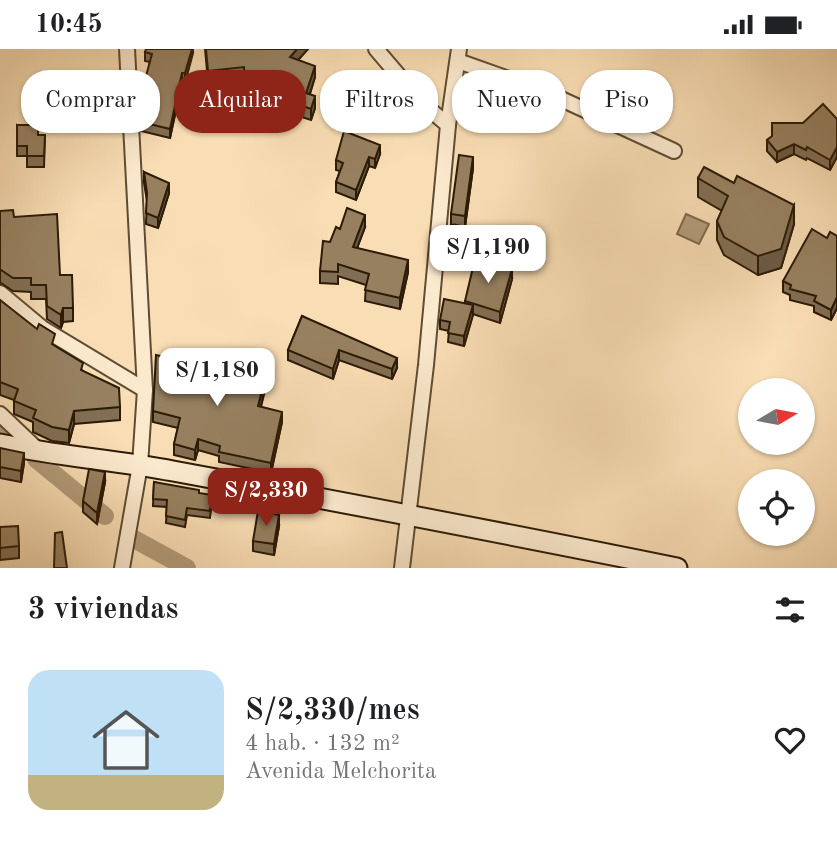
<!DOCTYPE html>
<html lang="es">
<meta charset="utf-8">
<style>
:root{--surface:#fff;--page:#f2f2f2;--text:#202124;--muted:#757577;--accent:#8f2418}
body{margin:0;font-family:"Old Standard TT",serif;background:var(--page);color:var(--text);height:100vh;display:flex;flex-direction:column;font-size:26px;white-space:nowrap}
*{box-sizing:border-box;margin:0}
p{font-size:23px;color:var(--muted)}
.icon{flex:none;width:38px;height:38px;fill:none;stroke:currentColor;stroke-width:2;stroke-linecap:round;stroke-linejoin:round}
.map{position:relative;height:519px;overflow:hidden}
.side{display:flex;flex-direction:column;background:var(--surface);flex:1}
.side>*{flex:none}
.top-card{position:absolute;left:21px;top:21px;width:796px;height:63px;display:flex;gap:14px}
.needle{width:46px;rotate:80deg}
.controls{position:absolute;left:738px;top:329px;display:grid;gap:14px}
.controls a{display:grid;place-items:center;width:77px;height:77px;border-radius:50%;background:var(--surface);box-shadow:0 2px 5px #0004;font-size:35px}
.price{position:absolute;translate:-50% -60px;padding:0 16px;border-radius:14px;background:#fff;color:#222;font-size:23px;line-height:46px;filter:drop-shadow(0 2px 4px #0008)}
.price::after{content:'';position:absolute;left:50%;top:42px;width:21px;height:16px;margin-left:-10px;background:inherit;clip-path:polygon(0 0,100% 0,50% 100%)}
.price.selected{background:var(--accent);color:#fff}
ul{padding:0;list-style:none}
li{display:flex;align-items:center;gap:21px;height:175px;padding:0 28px}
li span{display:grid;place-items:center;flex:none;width:196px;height:140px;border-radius:21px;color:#555}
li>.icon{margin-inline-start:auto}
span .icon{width:84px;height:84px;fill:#fffc;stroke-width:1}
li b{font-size:30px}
h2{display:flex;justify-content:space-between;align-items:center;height:84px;padding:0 28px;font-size:30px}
.tag{padding:0 24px;border-radius:28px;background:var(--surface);box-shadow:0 2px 5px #0004;font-size:24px;line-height:63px}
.tag.selected{background:var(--accent);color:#fff}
.status{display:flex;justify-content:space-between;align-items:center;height:49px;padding:0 35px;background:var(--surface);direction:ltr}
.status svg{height:19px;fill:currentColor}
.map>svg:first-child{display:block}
.water{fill:#b39b79;stroke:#7d684b;stroke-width:2}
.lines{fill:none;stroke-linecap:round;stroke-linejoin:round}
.canal{stroke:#b39b79;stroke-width:18}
.minor-casing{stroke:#5f4c32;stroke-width:18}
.secondary-casing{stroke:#2c1b06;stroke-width:23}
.minor{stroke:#fbe9ce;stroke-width:14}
.secondary{stroke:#fbe9ce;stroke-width:19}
.wall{fill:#826e53;stroke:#2c1b06;stroke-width:2}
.shaded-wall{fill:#6a5a43;stroke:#2c1b06;stroke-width:2}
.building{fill:#978060;stroke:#2c1b06;stroke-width:2}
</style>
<div class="status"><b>10:45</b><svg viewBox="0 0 49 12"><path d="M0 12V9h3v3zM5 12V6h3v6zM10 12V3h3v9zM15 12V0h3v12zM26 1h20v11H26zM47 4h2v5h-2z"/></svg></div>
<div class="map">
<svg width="837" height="519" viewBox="0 0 837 519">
<rect width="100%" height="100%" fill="#f9ddb4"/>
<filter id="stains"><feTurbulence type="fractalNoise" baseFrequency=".00286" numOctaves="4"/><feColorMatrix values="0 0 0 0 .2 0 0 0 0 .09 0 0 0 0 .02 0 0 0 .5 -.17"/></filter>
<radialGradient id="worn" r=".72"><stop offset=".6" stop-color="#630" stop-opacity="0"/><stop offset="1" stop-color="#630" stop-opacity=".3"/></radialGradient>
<path class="water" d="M686 165 709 175 699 195 677 185Z"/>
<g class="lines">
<g class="canal">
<path d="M0 377 3 380"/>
<path d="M36 410 105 467"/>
<path d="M134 490 187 519"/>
</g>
<defs>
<g id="minor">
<path d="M376 0 422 54 448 76 426 316 402 519"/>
<path d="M458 12 548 44 674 102"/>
<path d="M448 76 459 0"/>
<path d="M0 244 42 279 145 341"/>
<path d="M0 365 40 403"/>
<path d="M122 519 140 416 145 341 127 0"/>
</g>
<path id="secondary" d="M0 395C57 407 115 411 173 422 341 453 509 485 677 519"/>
</defs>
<use href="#minor" class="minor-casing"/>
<use href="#secondary" class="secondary-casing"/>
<use href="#minor" class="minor"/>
<use href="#secondary" class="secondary"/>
</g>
<g class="wall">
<path d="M193 0 185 34 182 33 170 89 141 82 140 58 150 13 145 12V3Z"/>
<path d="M205 0H308L298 11 315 28 310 45 315 59 311 71 277 60V49L245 52 244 30 208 33Z"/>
<path d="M380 43 376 81 361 80V69Z"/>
<path d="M620 61 650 69 647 79 620 67Z"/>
<path d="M837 70V108L830 121 807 109 806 111 794 105 777 113 767 102V91L803 74Z"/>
<path d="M17 76 38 86H45L44 118H27V107H17Z"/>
<path d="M380 105 375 119 369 117 356 151 336 143V133L340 122 336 121V111Z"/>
<path d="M473 119 465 178 456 176 470 191 463 202 448 192V186L455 176H451V165Z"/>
<path d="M144 123 169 144 158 179 146 175 147 152 144 134Z"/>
<path d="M698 129 794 175 781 219 758 226 724 206 717 191V172L722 162 698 148Z"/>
<path d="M0 162 14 168 60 226 73 259V272L63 273 61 279 47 270 46 250H31V243L13 242 1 234 0 235Z"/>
<path d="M365 178 357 199 408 223 400 260 365 252 366 236 338 227V235L320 234V222L330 193 340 180Z"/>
<path d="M837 187V259L831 271 814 263V257L790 251V246L783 243V232L827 189Z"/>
<path d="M512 230 500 274 473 265 464 297 448 293 449 282 440 280V271L465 254V252Z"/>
<path d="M0 251 83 322 120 358V371L74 375 69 394 52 392 33 383V373L14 365V351L0 346Z"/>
<path d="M302 267 397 319 392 330 339 311 333 330 288 311V301Z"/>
<path d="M174 313 231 324 249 325 268 328 261 358 282 373 271 424 219 413V407L198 401 195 411 174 406V395L178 379 153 373V362Z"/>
<path d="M0 399 24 414 21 433 0 429Z"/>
<path d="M105 433 97 475 83 463V452Z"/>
<path d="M154 433 199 445 212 453 210 469 187 466 185 478 166 474 167 458 153 457Z"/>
<path d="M279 477 274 506 253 502V492Z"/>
<path d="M0 478 19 497V509L0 511Z"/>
</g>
<g class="shaded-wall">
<path d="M192 0H193V4L185 34V24Z"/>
<path d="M297 0H308L290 20V8Z"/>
<path d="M315 17V28L306 56V44Z"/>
<path d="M182 24V33L170 89V80Z"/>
<path d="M380 32V43L376 81V71Z"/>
<path d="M315 47V59L311 71V60Z"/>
<path d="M794 95V105L777 113V103Z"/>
<path d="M380 96V105L375 119V110Z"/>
<path d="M837 98V108L830 121V111Z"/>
<path d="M369 108V117L356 151V141Z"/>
<path d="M473 108V119L465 178V167Z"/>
<path d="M169 134V144L158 179V169Z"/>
<path d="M794 156V175L781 219 758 226V207Z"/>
<path d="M365 166V178L353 210V198Z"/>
<path d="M470 186V191L463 202V196Z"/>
<path d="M408 211V223L400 260V249Z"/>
<path d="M512 220V230L500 274V263Z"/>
<path d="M837 248V259L831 271V261Z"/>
<path d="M473 256V266L464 297V287Z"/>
<path d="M63 259V273L61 279V266Z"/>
<path d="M339 301V311L333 330V320Z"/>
<path d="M397 309V319L392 330V320Z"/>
<path d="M268 318V328L258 368V357Z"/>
<path d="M74 362V375L69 394V381Z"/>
<path d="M282 363V373L271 424V414Z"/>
<path d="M198 390V401L195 411V401Z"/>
<path d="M24 404V414L21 433V422Z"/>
<path d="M105 423V433L97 475V464Z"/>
<path d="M279 466V477L274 506V495Z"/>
</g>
<g class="building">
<path d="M146 0H192L185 24H182L170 80 141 73 140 49 152 5 145 3Z"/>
<path d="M206 0H297L290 8 315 17 306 44 315 47 311 60 277 48 280 37 245 40 244 18 208 22Z"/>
<path d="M365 31 380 32 376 71 361 69Z"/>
<path d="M623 54 650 64 647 73 620 61Z"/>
<path d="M823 55 837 70V98L830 111 807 98 806 101 794 95 777 103 767 91 772 87V74H803Z"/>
<path d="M17 76H38V86H45L44 107H27V97H17Z"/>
<path d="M344 82 380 96 375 110 369 108 356 141 336 133 343 114 336 111Z"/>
<path d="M459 106 473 108 465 167 451 165Z"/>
<path d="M704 118 734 134 737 127 794 156 781 200 758 207 724 188 717 172 728 147 698 129Z"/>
<path d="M144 123 169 134 158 169 146 164 147 144Z"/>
<path d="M347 159 365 166 353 198 408 211 400 249 365 241 369 225 338 215V223L320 222 323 192 330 193 336 178 340 180Z"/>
<path d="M13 161 14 168 57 165 60 226H72L73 259H63L61 266 47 257 46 236H31V229H13L1 221 0 222V162Z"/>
<path d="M455 176 470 186 463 196 448 186Z"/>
<path d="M812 180 827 189 830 183 837 187V248L831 261 814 252 816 247 790 240 791 236 783 232Z"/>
<path d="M475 210 512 220 500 263 465 252Z"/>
<path d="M444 250 473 256 464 287 448 284 450 273 440 271Z"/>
<path d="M0 251 37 280 39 275 55 285 52 295 83 314 81 321 119 339 120 358 74 362 69 381 52 378 33 369 36 361 14 352 18 340 0 333Z"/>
<path d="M302 267 397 309 392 320 339 301 333 320 288 301Z"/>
<path d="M156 306 174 310 173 313 231 324 232 321 249 325 252 314 268 318 258 357 282 363 271 414 219 403 220 397 198 390 195 401 174 395 180 369 153 362Z"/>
<path d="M0 399 24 404 21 422 0 418Z"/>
<path d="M89 420 105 423 97 464 83 452Z"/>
<path d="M154 433 199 441V444L212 446 210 462 187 459 185 471 166 467 167 451 153 450Z"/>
<path d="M258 462 279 466 274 495 253 492Z"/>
<path d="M18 477 19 497 0 499V478Z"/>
<path d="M62 483 67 519H54L55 484Z"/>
</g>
<rect width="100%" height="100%" filter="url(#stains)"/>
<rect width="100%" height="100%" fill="url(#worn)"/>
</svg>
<div class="controls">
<a><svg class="needle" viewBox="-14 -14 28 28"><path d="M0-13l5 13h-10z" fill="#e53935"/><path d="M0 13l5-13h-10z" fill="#757577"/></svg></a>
<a><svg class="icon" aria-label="locate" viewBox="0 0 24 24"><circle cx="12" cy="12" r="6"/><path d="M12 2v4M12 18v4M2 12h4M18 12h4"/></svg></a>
</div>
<b class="price" style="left:488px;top:236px">S/1,190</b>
<b class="price" style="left:217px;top:359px">S/1,180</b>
<b class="price selected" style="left:266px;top:479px">S/2,330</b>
<div class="top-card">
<a class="tag">Comprar</a>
<a class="tag selected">Alquilar</a>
<a class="tag">Filtros</a>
<a class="tag">Nuevo</a>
<a class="tag">Piso</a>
</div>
</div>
<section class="side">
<h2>3 viviendas<svg class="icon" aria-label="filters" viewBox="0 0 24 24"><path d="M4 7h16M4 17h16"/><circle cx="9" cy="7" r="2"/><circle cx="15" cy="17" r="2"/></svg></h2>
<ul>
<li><span style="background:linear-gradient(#bfe0f5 75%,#c2b280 0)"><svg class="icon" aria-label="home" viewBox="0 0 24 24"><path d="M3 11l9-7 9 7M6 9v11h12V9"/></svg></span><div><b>S/2,330/mes</b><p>4 hab. · 132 m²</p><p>Avenida Melchorita</p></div><svg class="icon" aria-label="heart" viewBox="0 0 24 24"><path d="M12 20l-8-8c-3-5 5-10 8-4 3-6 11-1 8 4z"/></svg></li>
</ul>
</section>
